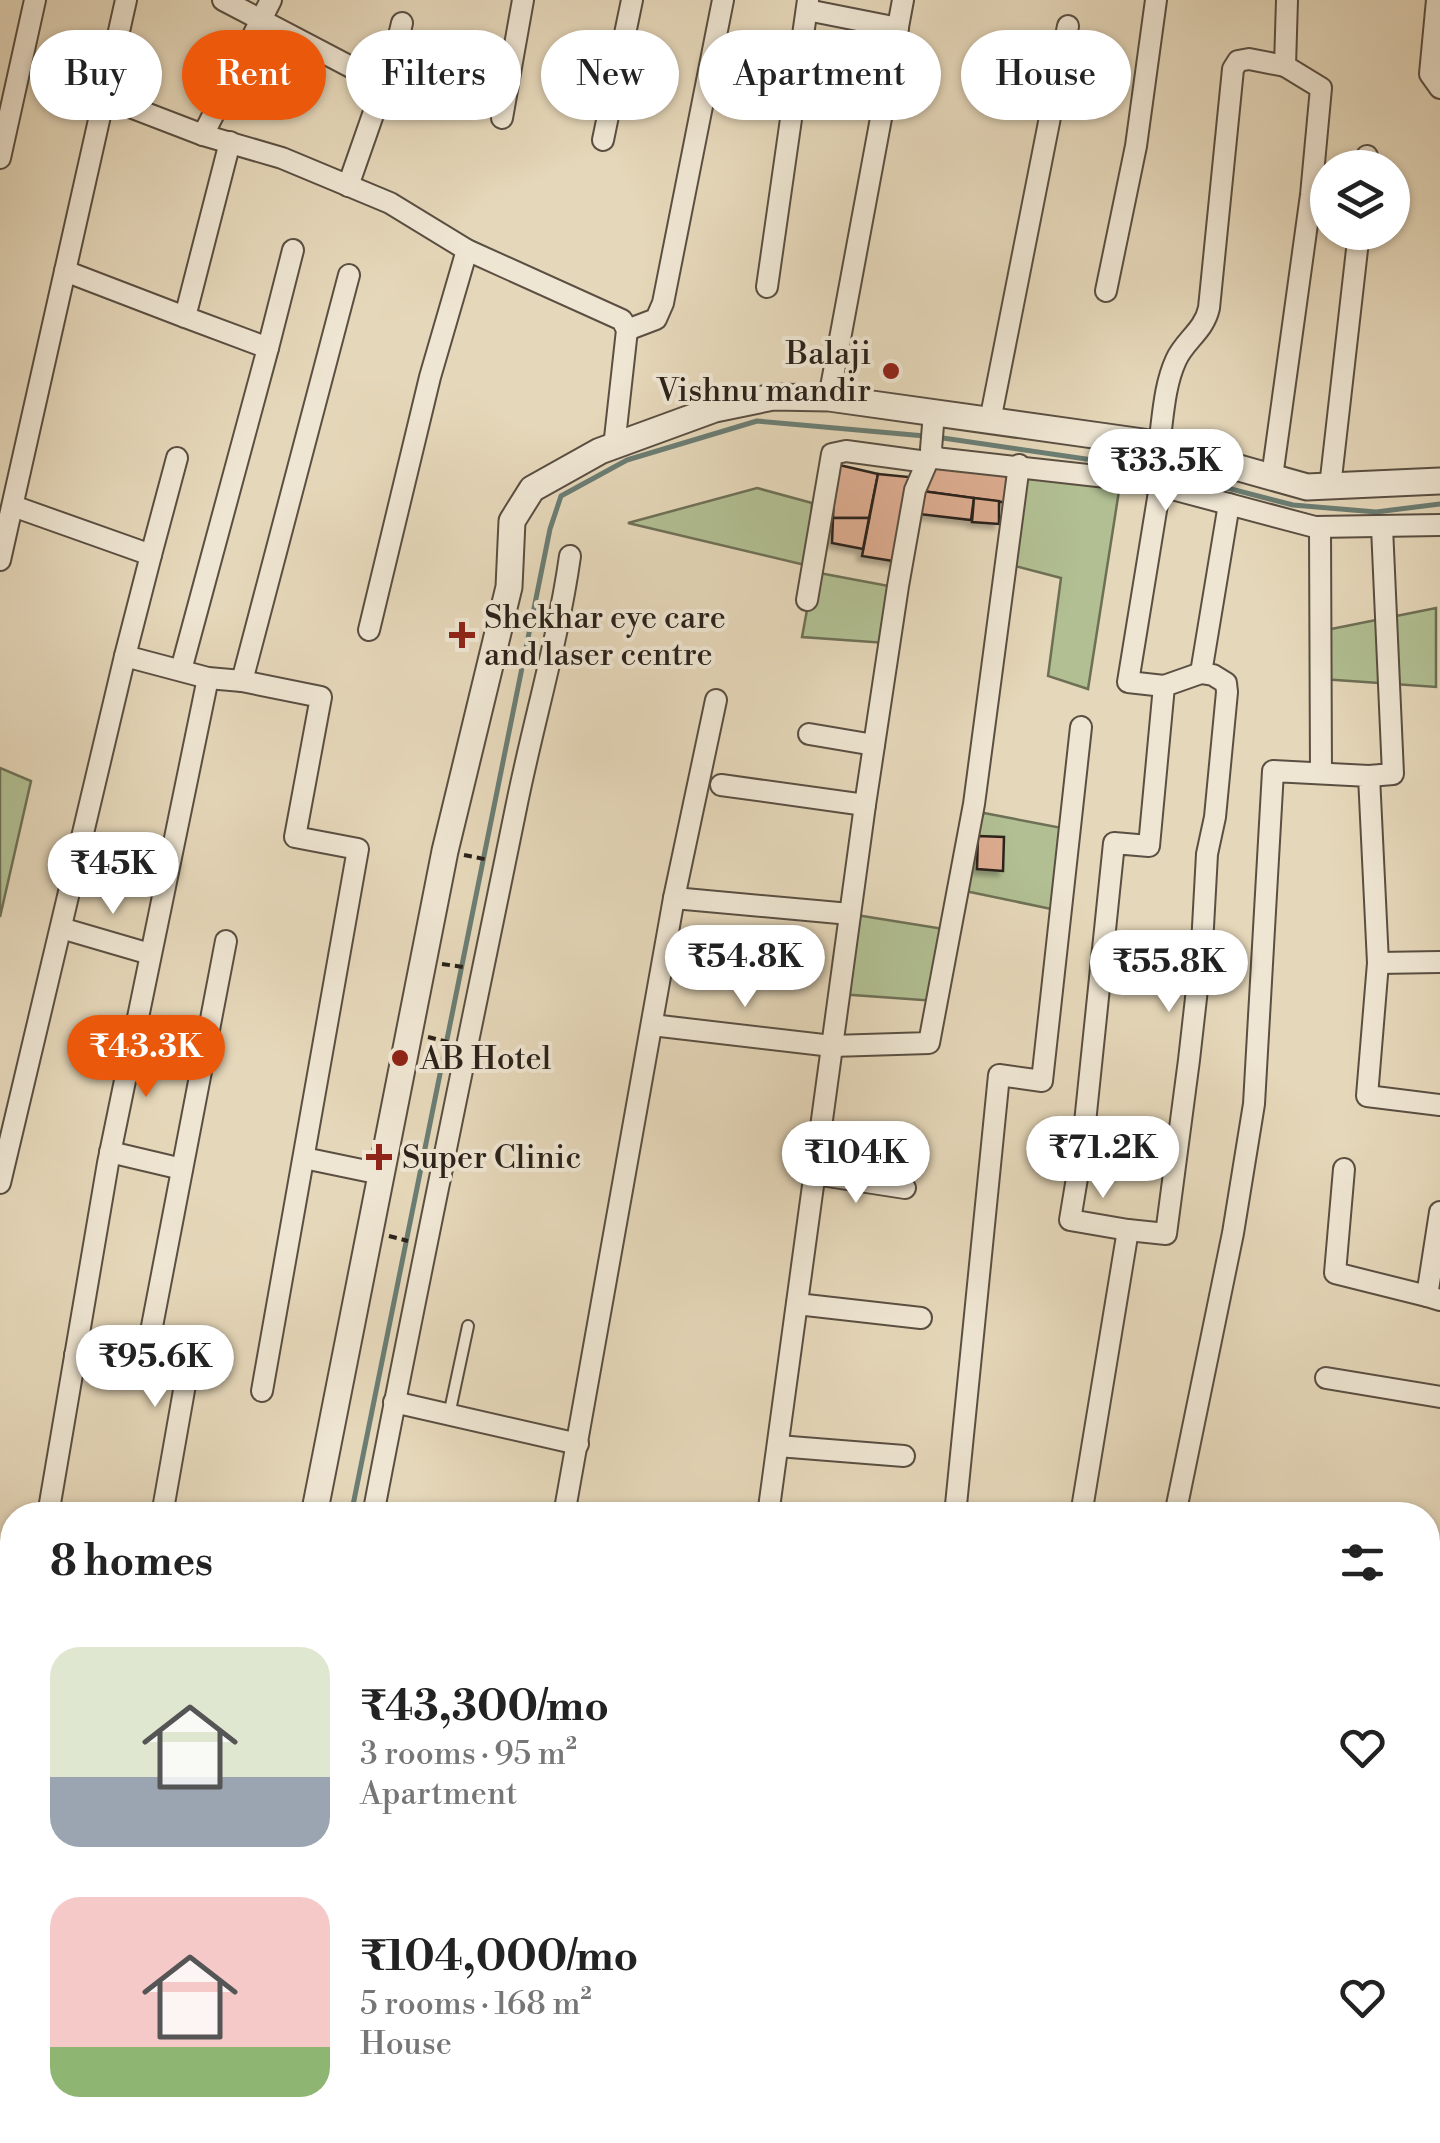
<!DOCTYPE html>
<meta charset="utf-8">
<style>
:root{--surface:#fff;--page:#f6f6f6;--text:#222;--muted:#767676;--accent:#ea580c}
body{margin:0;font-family:"Libre Bodoni",serif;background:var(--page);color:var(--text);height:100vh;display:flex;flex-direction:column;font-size:38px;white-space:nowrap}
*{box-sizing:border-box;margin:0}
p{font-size:32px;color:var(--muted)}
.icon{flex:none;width:55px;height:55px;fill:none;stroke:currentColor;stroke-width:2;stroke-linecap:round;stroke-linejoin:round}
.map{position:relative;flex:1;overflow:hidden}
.details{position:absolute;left:0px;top:1502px;width:1440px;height:642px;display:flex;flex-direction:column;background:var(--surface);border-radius:40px 40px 0 0;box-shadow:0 2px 8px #0004}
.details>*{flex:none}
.top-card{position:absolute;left:30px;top:30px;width:1380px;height:90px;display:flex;gap:20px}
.tools{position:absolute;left:1310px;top:150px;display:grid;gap:20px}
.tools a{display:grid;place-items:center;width:100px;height:100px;border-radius:50%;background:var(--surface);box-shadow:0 2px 8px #0004;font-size:50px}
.price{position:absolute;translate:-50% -85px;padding:0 22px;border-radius:35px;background:#fff;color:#222;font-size:32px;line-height:65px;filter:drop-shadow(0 2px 5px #0008)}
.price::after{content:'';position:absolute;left:50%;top:60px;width:30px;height:22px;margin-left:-15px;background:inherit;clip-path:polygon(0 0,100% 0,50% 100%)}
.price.current{background:var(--accent);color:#fff}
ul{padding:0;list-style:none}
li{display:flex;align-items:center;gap:30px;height:250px;padding:0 50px}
li span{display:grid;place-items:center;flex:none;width:280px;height:200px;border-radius:30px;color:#555}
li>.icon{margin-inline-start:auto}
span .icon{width:120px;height:120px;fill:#fffc;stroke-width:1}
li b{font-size:42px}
h2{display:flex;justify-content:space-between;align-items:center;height:120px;padding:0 50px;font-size:42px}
.tag{padding:0 35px;border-radius:45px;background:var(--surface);box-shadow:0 2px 8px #0004;font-size:35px;line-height:90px}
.tag.current{background:var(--accent);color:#fff}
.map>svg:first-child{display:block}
.green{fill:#b1bf92;stroke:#6e7056;stroke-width:2.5}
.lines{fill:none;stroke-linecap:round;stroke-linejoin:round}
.stream{stroke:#6b7d73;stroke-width:5}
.building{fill:#ddac90;stroke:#2b221a;stroke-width:2.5;filter:url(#shadow)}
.service-casing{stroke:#5a4f42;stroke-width:14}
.minor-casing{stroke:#5a4f42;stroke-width:24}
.tertiary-casing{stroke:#5a4f42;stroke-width:29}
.path{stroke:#2b221a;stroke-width:4;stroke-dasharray:8 5;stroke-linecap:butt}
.service{stroke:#eee5d2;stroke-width:10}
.minor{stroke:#eee5d2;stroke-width:20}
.tertiary{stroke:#eee5d2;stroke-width:25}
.poi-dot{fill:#8f2418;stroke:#eee5d2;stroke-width:4}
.labels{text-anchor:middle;stroke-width:8;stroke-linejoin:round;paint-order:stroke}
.poi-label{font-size:32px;fill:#2b221a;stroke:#eee5d2;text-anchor:start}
</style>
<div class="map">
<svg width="1440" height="2143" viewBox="0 0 1440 2143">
<defs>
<filter id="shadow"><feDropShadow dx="-4.5" dy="4.5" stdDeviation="2.5" flood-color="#0004"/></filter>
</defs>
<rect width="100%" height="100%" fill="#e5d7b9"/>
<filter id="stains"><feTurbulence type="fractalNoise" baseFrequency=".002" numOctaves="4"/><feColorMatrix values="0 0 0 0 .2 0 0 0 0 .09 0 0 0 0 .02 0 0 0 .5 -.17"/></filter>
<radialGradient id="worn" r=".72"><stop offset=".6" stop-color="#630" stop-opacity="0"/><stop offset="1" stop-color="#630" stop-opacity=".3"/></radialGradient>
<g class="green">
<path d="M1022 472 1121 478 1088 689 1048 676 1061 578 1015 566Z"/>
<path d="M757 488 812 503 809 566 628 523Z"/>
<path d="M814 572 894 587 886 643 802 637Z"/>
<path d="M1436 608V687L1322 679 1321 631Z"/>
<path d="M0 768 31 781 0 917Z"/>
<path d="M984 813 1067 829 1056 910 965 891 970 837Z"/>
<path d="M850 914 950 930 936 1001 839 994Z"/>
</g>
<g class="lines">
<g class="stream">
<path d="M936 437 1154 469 1293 505 1376 512 1440 504"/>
<path d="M351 1515 550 529 561 496 627 460 757 421 925 436"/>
<path d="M239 2143 241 2132"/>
</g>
</g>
<g class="building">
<path d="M928 462 1013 473 1009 503 922 491Z"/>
<path d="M835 464 878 474 869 518H833Z"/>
<path d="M878 474 909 477 899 562 862 556Z"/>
<path d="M922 491 974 498 971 520 919 514Z"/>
<path d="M974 498 999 501V524L972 522Z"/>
<path d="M833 518H869L863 549 832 543Z"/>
<path d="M978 836 1004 837 1003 871 977 869Z"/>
</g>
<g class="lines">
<defs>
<path id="service" d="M449 1415 468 1326"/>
<g id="minor">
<path d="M223 0 387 86 402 23"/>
<path d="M1437 0 1430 74 1440 88"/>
<path d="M807 10 898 28"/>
<path d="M104 97 203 135 282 158 390 203 467 250 622 320 627 330 614 447"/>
<path d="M502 118 523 0"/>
<path d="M203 135 271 0"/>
<path d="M603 140 632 0"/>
<path d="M0 158 35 0"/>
<path d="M1366 168 1367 156"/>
<path d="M348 186 376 106 387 86"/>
<path d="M65 271 185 317"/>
<path d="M767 287 808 0"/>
<path d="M1106 291 1136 146 1156 0"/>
<path d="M627 330 656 319 663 303 723 0"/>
<path d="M268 348 293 250"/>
<path d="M829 398 903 0"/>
<path d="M934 413 931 449 935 458 1142 481 1315 527 1440 525"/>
<path d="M990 421 1068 26"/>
<path d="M1159 445C1163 418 1164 386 1176 360 1185 340 1204 331 1209 308L1233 69 1238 61 1249 59 1285 66"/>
<path d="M1272 477 1311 195 1321 88 1285 66 1287 0"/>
<path d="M1160 486 1128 682 1164 686"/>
<path d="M1330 487 1359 232"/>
<path d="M13 506 151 555 125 656 208 678 242 681 349 275"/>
<path d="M1320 528 1321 773"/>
<path d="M151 555 177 458"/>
<path d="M0 560 126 0"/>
<path d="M807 600 832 454 846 451 927 462"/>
<path d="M369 630 430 377 467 250"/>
<path d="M181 670 268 348 185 317 230 142"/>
<path d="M242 681 321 697 295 837 358 849 262 1391"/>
<path d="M809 734 874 745"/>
<path d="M1369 776 1393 774 1382 527"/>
<path d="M721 785 865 805"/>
<path d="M674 898 850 914"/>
<path d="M61 928 150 954"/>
<path d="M1378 963 1440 962"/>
<path d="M652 1025 832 1046 929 1043 974 804 1019 465"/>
<path d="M110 1152 182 1169"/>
<path d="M304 1158 381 1174"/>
<path d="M1344 1169 1335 1273 1427 1296"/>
<path d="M815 1174 905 1188"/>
<path d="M0 1183 125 656"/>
<path d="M1128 1230 1070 1220 1083 1142 1114 843 1149 846 1164 686 1201 673"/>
<path d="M1440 1300 1427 1296 1440 1212"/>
<path d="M797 1304 921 1318"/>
<path d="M75 1355 186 1379 162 1515"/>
<path d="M144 1368 226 941"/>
<path d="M1326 1378 1440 1397"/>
<path d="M394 1402 578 1444"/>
<path d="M778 1446 904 1456"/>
<path d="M48 1515 108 1163 208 678"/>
<path d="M373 1515C418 1279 468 1043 516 808 533 723 558 641 570 556"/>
<path d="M564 1515 674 898 716 700"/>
<path d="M768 1515 865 805 898 586 915 490 931 453"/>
<path d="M955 1515 999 1075 1042 1081 1081 727"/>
<path d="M1081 1515 1128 1230 1166 1234 1189 1060 1202 945 1207 854 1215 817 1227 692 1226 683 1213 675 1201 673 1229 504"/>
<path d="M1175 1515 1233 1233 1254 1104 1273 771 1369 776 1378 963 1367 1096 1440 1105"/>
<path d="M1428 1654 1440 1593"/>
<path d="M0 1675 12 1677"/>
<path d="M0 1778 3 1764"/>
<path d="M0 1996 12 1956"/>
<path d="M267 2143 269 2132"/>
<path d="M449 2143 451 2132"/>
<path d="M582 2143 584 2132"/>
<path d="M751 2143 752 2132"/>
<path d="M867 2143 870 2132"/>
<path d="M1014 2143 1016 2132"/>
<path d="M1138 2143 1139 2133"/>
<path d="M1246 2143 1247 2132"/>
<path d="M1375 2143 1376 2132"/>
</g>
<g id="tertiary">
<path d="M314 1515 445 851 509 587 512 521 532 489 600 451 715 409 773 397 829 398 1150 443 1307 487 1440 481"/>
<path d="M193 2143 195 2132"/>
</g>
</defs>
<use href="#service" class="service-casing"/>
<use href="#minor" class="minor-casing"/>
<use href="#tertiary" class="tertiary-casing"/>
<g class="path">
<path d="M464 855 489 860"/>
<path d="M442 964 463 967"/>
<path d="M428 1037 448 1042"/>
<path d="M389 1236 408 1241"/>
</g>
<use href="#service" class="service"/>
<use href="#minor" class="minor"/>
<use href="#tertiary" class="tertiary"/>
</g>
<g class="poi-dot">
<circle cx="891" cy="371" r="10"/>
<path d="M457 620h10v10h10v10h-10v10h-10v-10h-10v-10h10z"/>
<circle cx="400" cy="1058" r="10"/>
<path d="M374 1142h10v10h10v10h-10v10h-10v-10h-10v-10h10z"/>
</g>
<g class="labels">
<g class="poi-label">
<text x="871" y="364" text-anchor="end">Balaji<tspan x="871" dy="37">Vishnu mandir</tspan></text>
<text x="484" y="628">Shekhar eye care<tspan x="484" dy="37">and laser centre</tspan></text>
<text x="420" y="1069">AB Hotel</text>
<text x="402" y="1168">Super Clinic</text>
</g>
</g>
<rect width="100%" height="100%" filter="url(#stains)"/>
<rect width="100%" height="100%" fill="url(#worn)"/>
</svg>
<div class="tools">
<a><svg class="icon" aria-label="layers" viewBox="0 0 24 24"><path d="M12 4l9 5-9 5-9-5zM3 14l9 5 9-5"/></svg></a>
</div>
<b class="price" style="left:1166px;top:514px">₹33.5K</b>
<b class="price" style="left:113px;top:917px">₹45K</b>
<b class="price" style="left:745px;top:1010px">₹54.8K</b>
<b class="price" style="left:1169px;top:1015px">₹55.8K</b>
<b class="price current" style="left:146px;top:1100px">₹43.3K</b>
<b class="price" style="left:1103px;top:1201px">₹71.2K</b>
<b class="price" style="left:856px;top:1206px">₹104K</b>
<b class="price" style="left:155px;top:1410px">₹95.6K</b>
<div class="top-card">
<a class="tag">Buy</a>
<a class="tag current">Rent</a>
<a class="tag">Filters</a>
<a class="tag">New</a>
<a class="tag">Apartment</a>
<a class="tag">House</a>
</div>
<section class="details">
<h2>8 homes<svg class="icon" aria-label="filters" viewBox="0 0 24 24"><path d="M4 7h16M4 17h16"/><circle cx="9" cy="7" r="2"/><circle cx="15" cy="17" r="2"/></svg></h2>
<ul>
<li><span style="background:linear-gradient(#dfe7d0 65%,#9aa5b1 0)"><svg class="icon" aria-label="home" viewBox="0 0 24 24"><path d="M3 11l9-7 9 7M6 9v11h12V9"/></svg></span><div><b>₹43,300/mo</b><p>3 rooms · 95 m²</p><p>Apartment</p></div><svg class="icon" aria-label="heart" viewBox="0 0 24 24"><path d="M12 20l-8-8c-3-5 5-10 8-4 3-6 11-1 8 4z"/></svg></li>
<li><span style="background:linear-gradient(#f6c9c9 75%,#8fb573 0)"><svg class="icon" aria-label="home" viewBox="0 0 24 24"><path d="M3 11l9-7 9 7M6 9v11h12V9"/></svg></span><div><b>₹104,000/mo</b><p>5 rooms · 168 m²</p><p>House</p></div><svg class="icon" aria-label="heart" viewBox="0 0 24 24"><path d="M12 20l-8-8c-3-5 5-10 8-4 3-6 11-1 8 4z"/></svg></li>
</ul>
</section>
</div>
